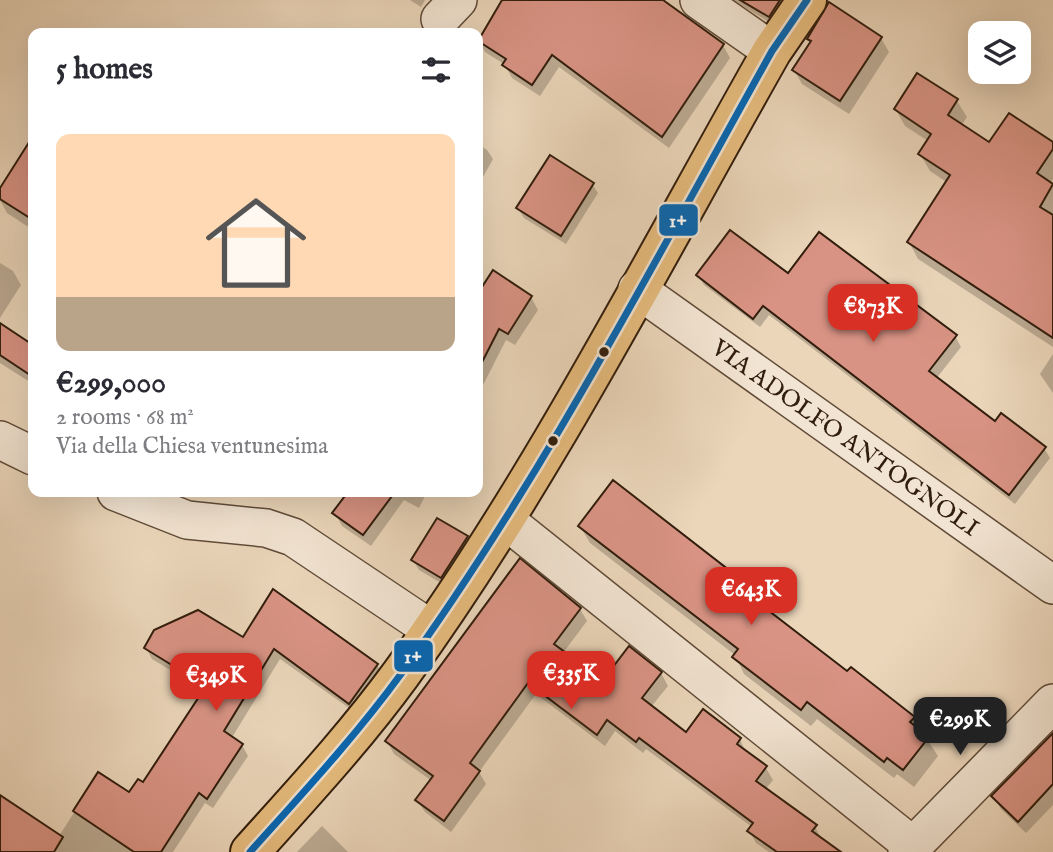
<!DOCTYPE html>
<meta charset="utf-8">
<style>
:root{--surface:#fff;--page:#f2f2f3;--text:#2b2b33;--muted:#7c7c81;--line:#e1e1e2;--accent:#d93025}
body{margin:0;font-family:"IM FELL English",serif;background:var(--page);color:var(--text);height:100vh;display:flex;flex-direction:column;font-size:26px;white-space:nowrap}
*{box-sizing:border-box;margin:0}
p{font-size:23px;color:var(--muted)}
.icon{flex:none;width:38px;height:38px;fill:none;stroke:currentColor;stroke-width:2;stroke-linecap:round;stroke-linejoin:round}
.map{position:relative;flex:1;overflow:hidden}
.sheet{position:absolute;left:28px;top:28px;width:455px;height:469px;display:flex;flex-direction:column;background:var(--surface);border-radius:14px;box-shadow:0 7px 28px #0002}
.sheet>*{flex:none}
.fabs{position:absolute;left:968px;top:21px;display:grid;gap:14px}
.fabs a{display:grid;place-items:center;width:63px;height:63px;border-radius:14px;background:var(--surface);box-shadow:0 7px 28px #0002;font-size:35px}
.price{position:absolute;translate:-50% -60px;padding:0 16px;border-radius:14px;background:var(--accent);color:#fff;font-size:23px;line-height:46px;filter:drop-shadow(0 2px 4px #0008)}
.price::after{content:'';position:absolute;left:50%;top:42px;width:21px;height:16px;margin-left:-10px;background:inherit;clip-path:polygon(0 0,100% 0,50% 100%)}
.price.active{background:#222;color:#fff}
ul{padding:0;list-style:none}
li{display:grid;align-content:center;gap:14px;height:371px;padding:0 28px}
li+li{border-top:2px solid var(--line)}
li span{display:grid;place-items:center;height:217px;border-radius:14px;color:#555}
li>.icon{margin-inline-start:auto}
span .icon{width:126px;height:126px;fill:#fffc;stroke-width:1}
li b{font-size:30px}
h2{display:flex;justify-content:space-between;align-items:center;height:84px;padding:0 28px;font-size:30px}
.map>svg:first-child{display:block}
.shadow{fill:#0003}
.building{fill:#d99384;stroke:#311d0c;stroke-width:2}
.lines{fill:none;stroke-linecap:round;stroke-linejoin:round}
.minor-casing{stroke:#604b38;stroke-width:40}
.primary-casing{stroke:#311d0c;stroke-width:42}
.minor{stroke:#f2e4d2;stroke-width:37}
.primary{stroke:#e6bb7d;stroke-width:38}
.bus-1-casing{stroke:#f2e4d2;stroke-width:12}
.bus-1{stroke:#0566b3;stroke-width:7}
.bus-dot{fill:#311d0c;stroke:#f2e4d2;stroke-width:2.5}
.labels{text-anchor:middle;stroke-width:5;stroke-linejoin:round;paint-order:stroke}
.street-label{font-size:24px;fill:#311d0c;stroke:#f2e4d2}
.line-badge{stroke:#f2e4d2;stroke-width:2.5}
.badge-label{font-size:19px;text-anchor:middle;font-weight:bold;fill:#fff}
</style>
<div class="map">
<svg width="1053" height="852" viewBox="0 0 1053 852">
<rect width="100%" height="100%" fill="#ebd6ba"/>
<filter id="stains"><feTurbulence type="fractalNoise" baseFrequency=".00286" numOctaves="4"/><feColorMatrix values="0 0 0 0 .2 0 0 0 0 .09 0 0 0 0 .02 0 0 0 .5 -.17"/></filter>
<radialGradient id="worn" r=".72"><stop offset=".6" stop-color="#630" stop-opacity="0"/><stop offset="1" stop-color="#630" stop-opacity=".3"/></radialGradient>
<g class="shadow">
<path d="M410 0H425L421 7Z"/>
<path d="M504 0H660L723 45 730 58 669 148 559 67 540 96 512 78 504 64 485 52 478 39Z"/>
<path d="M733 0H792L774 25Z"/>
<path d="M881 38 889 52 849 114 802 84 794 70 812 44 809 39Z"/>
<path d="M957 101 967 117 961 126 990 145 1053 144V179L1050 184 1053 186V347L918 259 909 242 948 183 930 171 920 154 928 141 905 126 896 110Z"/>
<path d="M30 144 33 146V230L7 213 0 200V192Z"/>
<path d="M478 144 487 150 493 159 478 186Z"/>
<path d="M592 184 598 193 566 244 524 218 518 208Z"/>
<path d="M0 263 13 271 21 285 0 318Z"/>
<path d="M493 272 531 297 538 310 515 345 506 340 478 395V296Z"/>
<path d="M698 275 788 276 955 336 961 347 936 379 995 424 1044 448 1050 458 1015 504 769 315 760 327 704 285Z"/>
<path d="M0 325 28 344 33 336V384L0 363Z"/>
<path d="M1053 354V393L1040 374Z"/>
<path d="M350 492 364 493 427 492 419 508 404 500 371 546 342 526 335 513Z"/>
<path d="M580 526 754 593 764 609 848 674 913 718 938 756 914 787 897 774 894 778 817 719 811 726 744 674 735 655 590 543Z"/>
<path d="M466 538 472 547 446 586 419 570 413 560Z"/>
<path d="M580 609 587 621 563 653 604 683 661 673 668 686 651 707 686 734 740 739 746 753 766 768 773 780 765 790 815 826 821 839 835 852H769L756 843 749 831 752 827 646 749 643 753 615 731 605 746 536 694 479 772 486 784 451 832 425 812 417 800 432 781 394 754 387 741Z"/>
<path d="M243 639 377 665 383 675 356 713 280 659 231 739 242 745 248 756 213 808 205 803 173 852H0V796L59 836 99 774 130 795 143 785 205 691 152 659 146 648Z"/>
<path d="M1053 735V805L1026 833 1001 809 993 796Z"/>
<path d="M322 826 348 852H297Z"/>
</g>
<g class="building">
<path d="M502 0H663L724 44 662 137 552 55 532 85 502 65 506 59 478 41Z"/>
<path d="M740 0H780L769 17Z"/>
<path d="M829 2 882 37 840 101 792 70 811 41 807 39Z"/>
<path d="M917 73 958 99 948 115 989 142 1009 113 1053 142V149L1037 173 1053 184 1040 207 1053 215V338L907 242 950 175 918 154 931 134 894 109Z"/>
<path d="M33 136V220L0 199V188Z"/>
<path d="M550 155 594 183 561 236 516 208Z"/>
<path d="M730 230 788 273 819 232 957 335 929 371 995 421 1001 413 1046 447 1009 495 763 306 753 319 696 275Z"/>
<path d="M493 270 532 296 508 334 499 329 478 370V293Z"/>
<path d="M0 323 33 345V377L0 355Z"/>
<path d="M613 480 756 591 751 597 847 671 851 667 915 717 910 722 929 737 903 770 887 758 884 762 807 702 801 710 732 657 738 649 578 526Z"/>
<path d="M348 492H395L363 535 332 513Z"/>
<path d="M437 518 468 536 441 578 411 560Z"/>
<path d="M520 558 581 608 554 644 603 680 629 646 662 672 642 698 686 732 703 709 741 738 737 744 767 766 756 781 817 825 812 831 841 852H777L747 831 753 823 639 738 636 742 607 720 597 735 528 683 470 763 480 771 444 821 415 800 433 776 385 741Z"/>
<path d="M273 589 378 664 349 704 274 649 224 731 243 744 207 799 199 793 161 852H134L73 811 98 772 129 792 138 779 143 782 206 686 144 648 154 630 198 610 243 637Z"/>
<path d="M1053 733V784L1018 822 991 796Z"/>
<path d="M0 795 63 837 54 852H0Z"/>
</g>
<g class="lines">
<defs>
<g id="minor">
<path d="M699 0 772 51"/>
<path d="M440 19 458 0"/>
<path id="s1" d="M637 289 1053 585"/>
<path d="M0 440 33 456"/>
<path d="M116 492 187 520 266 528 293 537 432 630"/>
<path d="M505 520 913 846"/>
<path d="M907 852 1053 703"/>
</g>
<path id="primary" d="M250 852C302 794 355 737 401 674 541 481 654 259 772 51L807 0"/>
</defs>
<use href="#minor" class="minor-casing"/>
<use href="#primary" class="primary-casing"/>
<use href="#minor" class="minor"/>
<use href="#primary" class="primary"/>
<defs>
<path id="bus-1" d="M250 852C302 794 355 737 401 674 543 478 654 262 772 51L807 0"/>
</defs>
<use href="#bus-1" class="bus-1-casing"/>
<use href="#bus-1" class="bus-1"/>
</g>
<g class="bus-dot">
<circle cx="604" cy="352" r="6"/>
<circle cx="553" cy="441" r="6"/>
</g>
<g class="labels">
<g class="street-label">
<text dy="8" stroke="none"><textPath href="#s1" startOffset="256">VIA ADOLFO ANTOGNOLI</textPath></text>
</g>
</g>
<g class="line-badge">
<rect x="658" y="203" width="41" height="34" rx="7" fill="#0566b3"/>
<rect x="393" y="639" width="41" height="34" rx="7" fill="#0566b3"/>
</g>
<g class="badge-label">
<text x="678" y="227">1+</text>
<text x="413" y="663">1+</text>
</g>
<rect width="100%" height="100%" filter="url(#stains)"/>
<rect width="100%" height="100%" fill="url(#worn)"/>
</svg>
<div class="fabs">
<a><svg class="icon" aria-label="layers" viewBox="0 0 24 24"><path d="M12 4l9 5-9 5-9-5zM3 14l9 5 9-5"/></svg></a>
</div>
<b class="price" style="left:873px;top:344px">€873K</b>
<b class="price" style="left:751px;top:627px">€643K</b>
<b class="price" style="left:571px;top:711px">€335K</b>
<b class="price" style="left:216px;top:713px">€349K</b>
<b class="price active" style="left:960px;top:757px">€299K</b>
<section class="sheet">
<h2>5 homes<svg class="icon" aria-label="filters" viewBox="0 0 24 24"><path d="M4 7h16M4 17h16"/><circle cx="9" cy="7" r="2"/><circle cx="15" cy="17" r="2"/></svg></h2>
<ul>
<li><span style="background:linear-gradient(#ffd9b3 75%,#b9a48a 0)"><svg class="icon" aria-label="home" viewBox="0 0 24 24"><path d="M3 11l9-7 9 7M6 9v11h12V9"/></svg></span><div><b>€299,000</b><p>2 rooms · 68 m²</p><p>Via della Chiesa ventunesima</p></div></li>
</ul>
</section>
</div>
